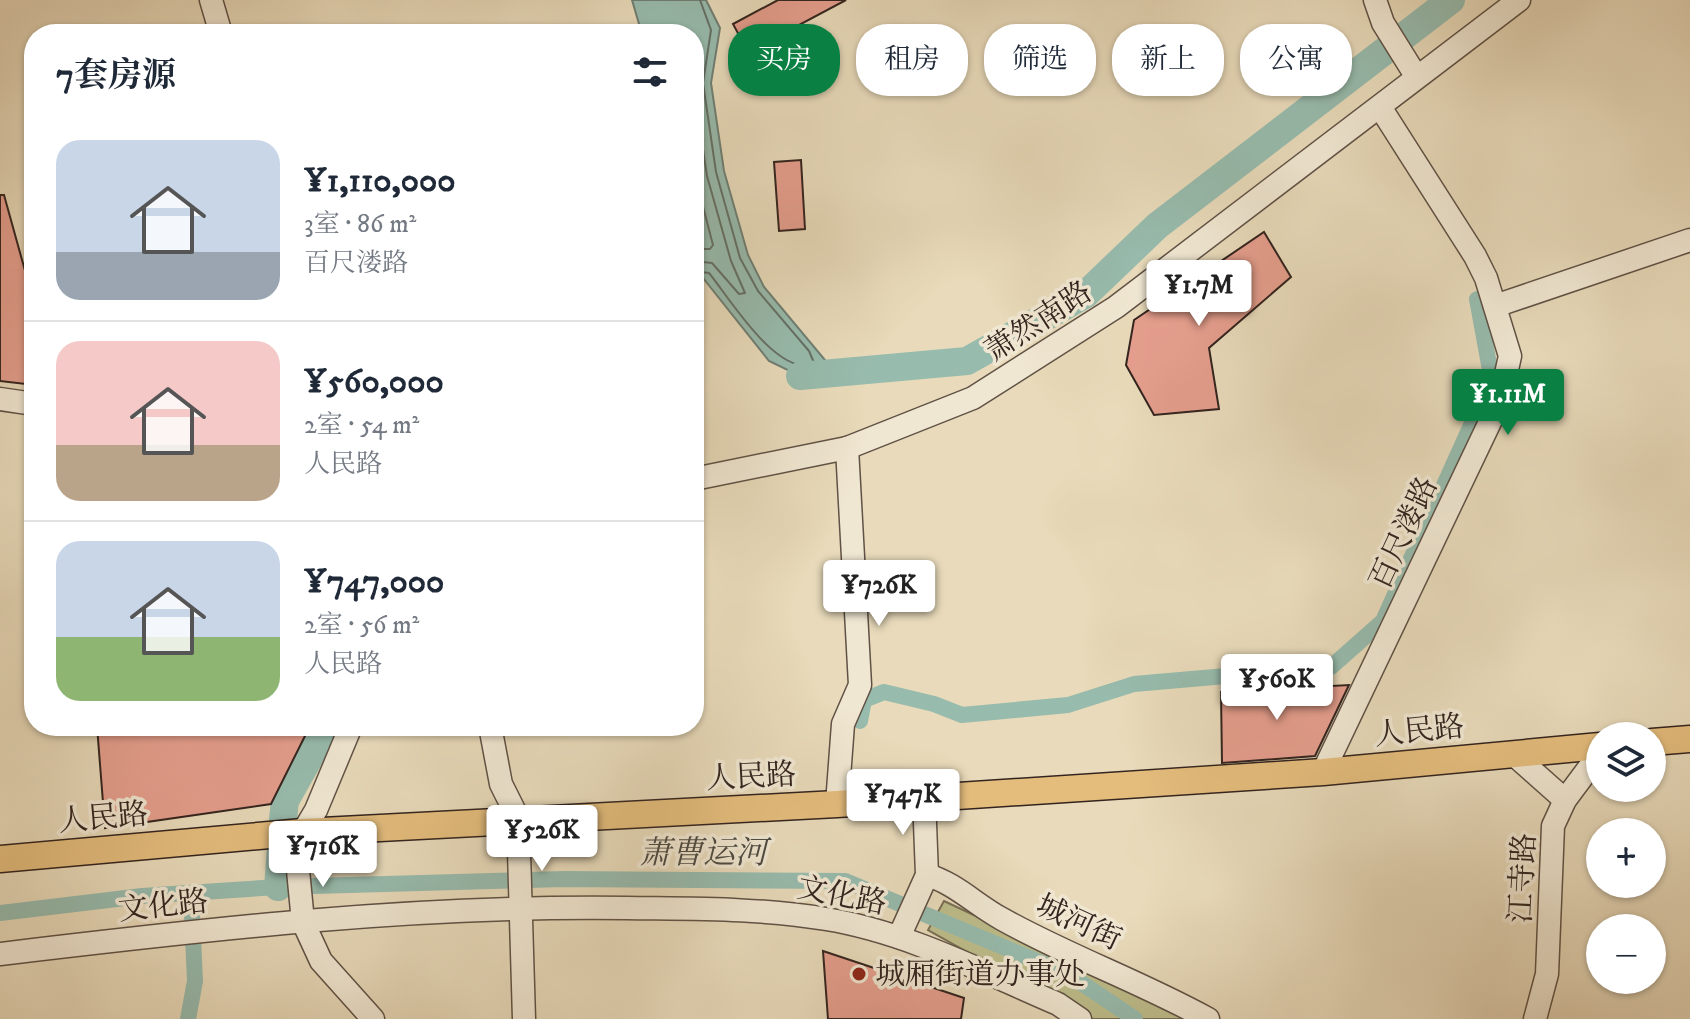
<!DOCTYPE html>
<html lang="zh">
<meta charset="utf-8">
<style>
:root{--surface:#fff;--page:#f6f6f7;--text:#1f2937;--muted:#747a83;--line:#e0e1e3;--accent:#0b8043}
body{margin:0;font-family:"IM FELL DW Pica","Noto Serif SC",serif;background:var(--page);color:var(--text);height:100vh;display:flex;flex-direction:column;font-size:30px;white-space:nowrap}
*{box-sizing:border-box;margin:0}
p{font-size:26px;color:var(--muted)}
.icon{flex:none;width:44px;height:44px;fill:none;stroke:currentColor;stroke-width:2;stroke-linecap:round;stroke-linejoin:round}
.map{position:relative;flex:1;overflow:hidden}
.details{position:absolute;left:24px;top:24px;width:680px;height:712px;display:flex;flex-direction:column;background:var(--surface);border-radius:32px;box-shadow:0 2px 6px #0004}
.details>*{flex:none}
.hud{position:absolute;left:728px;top:24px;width:760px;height:72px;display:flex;gap:16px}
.controls{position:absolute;left:1586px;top:722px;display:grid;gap:16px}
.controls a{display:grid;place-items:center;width:80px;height:80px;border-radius:50%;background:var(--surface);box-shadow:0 2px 6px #0004;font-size:40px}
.price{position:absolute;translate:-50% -68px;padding:0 18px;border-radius:8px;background:#fff;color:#222;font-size:26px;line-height:52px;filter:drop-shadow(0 2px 4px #0008)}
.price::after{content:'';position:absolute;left:50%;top:48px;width:24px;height:18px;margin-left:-12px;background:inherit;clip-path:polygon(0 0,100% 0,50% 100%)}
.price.current{background:var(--accent);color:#fff}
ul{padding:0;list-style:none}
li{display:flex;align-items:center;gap:24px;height:200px;padding:0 32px}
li+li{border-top:2px solid var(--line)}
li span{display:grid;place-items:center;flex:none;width:224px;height:160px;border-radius:24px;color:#555}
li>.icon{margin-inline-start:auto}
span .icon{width:96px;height:96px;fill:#fffc;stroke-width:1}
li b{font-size:34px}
h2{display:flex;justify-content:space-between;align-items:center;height:96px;padding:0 32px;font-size:34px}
.tag{padding:0 28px;border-radius:32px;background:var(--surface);box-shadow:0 2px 6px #0004;font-size:28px;line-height:72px}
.tag.current{background:var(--accent);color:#fff}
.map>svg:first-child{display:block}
.green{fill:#bdbd8b;stroke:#787055;stroke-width:2}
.water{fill:#97bbad;stroke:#6f7f74;stroke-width:2}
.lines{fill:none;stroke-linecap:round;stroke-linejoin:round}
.shore{stroke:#657066;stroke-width:2}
.canal{stroke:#97bbad;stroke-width:16}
.river{stroke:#97bbad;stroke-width:28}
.building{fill:#e59e8d;stroke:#33241f;stroke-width:2}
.minor-casing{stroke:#605246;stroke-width:25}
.major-casing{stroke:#33241f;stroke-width:29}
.minor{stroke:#f0e7d2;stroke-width:22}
.major{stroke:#e4bd7d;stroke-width:26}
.poi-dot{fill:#8f2418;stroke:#f0e7d2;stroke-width:3}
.labels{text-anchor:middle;stroke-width:7;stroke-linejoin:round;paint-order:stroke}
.street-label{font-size:30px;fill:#33241f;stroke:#f0e7d2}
.poi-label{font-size:30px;fill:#33241f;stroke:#f0e7d2;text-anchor:start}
.water-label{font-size:32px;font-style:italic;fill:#4c4a42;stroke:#f0e7d2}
</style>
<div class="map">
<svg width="1690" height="1019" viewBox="0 0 1690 1019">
<rect width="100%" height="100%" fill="#e8daba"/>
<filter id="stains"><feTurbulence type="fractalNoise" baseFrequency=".0025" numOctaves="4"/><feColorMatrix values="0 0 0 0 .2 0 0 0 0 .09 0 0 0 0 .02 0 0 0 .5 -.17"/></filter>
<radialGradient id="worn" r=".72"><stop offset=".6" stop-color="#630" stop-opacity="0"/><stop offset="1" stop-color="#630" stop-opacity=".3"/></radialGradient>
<path class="green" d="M944 901 1163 1004 1184 1019H1087L928 930Z"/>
<path class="water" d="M632 0H706L720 28 711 83 724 171 748 255 764 287 835 372 800 376 769 361 703 278 694 279 697 234 694 34H642Z"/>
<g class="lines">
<g class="shore">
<path d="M694 91 707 176 731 261 745 293 739 294 712 263 694 261"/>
<path d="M694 172 713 245 710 249H694"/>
<path d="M694 271 709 273C731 300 776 376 815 365L809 351 758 291 740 258 716 172 703 83 711 30 700 0"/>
</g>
<g class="canal">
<path d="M860 721 864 700 884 692 934 704 962 715 1068 705 1134 684 1331 667 1383 621 1472 423 1490 370 1477 299"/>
<path d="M0 913 142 896 278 887 564 879 845 881 1068 974 1135 1019"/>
<path d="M188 1019 195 981 191 893"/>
</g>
<g class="river">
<path d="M800 376 967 361 1086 294 1157 226 1451 0"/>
<path d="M283 819 285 801 327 726"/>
<path d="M278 887 281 848"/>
</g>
</g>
<g class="building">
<path d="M778 0H846L748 52 733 24Z"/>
<path d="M801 160 805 229 779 231 774 162Z"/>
<path d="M0 195H4L29 285 34 283V385L0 381Z"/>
<path d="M1264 232 1291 277 1209 348 1219 409 1154 415 1126 365 1134 320Z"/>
<path d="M1349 685 1315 756 1222 763 1221 692Z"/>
<path d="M97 726H310L271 804 105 828Z"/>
<path d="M823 951 964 998 961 1019H828Z"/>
</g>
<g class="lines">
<defs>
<g id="minor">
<path d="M211 0 221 34"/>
<path d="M1375 0 1383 23 1416 76"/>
<path d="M1495 306 1690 240"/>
<path d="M0 399 34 404"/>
<path d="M694 479 847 448 973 398 1116 307 1519 0"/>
<path d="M351 726 316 810 303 832 298 870 303 922 321 961 373 1019"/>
<path d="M490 726 501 784 518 818 524 1019"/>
<path d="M1512 753 1565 800"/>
<path d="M1323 772 1500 401 1510 356 1486 278 1475 256 1380 107"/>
<path d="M837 804 843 724 860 685 847 448"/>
<path d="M927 875C955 883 976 905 1002 919 1068 956 1141 982 1208 1019"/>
<path d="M899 937 927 875 924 798"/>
<path d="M0 954C208 929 417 905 627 908 693 909 760 908 826 919 907 932 983 972 1058 1004L1080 1019"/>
<path d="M1535 1019 1547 974 1553 826 1565 800 1600 753"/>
</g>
<g id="major">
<path d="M1652 742 1690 739"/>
<path d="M0 859 303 832 837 804 1323 772 1600 746"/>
</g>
</defs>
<use href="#minor" class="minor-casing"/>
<use href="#major" class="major-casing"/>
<use href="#minor" class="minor"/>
<use href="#major" class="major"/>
</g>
<circle class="poi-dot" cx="859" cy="974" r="8"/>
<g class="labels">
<g class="street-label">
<text transform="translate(1038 321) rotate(-33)" y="10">萧然南路</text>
<text transform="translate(1403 533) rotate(-65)" y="10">百尺溇路</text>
<text transform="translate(1419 730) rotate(-6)" y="10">人民路</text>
<text transform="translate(751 776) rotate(-3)" y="10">人民路</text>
<text transform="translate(103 817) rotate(-5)" y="10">人民路</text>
<text transform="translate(1522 878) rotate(-87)" y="10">江寺路</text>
<text transform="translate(842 895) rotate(11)" y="10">文化路</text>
<text transform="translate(163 905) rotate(-6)" y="10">文化路</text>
<text transform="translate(1079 922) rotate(25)" y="10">城河街</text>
</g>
<g class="poi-label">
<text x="875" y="984">城厢街道办事处</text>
</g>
<g class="water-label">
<text x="703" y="863">萧曹运河</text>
</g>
</g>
<rect width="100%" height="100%" filter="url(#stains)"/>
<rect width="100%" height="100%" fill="url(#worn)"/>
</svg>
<div class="controls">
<a><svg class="icon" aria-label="layers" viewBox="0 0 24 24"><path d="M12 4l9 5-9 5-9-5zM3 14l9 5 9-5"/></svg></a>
<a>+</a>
<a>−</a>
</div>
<b class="price" style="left:1199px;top:328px">¥1.7M</b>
<b class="price current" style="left:1508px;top:437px">¥1.11M</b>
<b class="price" style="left:879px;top:628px">¥726K</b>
<b class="price" style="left:1277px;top:722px">¥560K</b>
<b class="price" style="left:903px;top:837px">¥747K</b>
<b class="price" style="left:542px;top:873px">¥526K</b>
<b class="price" style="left:323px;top:889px">¥716K</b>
<div class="hud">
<a class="tag current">买房</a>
<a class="tag">租房</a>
<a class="tag">筛选</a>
<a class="tag">新上</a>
<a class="tag">公寓</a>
</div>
<section class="details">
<h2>7套房源<svg class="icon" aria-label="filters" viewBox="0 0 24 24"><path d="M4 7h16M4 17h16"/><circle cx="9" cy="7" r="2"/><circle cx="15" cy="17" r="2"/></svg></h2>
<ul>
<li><span style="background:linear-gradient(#c9d6e8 70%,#9aa5b1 0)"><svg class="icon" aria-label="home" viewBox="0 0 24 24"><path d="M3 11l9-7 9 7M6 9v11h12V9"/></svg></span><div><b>¥1,110,000</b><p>3室 · 86 m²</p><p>百尺溇路</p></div></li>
<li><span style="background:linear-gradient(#f6c9c9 65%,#b9a48a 0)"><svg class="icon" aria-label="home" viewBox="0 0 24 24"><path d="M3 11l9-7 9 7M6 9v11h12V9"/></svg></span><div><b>¥560,000</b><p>2室 · 54 m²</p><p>人民路</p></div></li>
<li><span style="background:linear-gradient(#c9d6e8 60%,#8fb573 0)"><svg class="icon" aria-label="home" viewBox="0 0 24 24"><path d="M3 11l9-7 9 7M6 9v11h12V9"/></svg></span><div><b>¥747,000</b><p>2室 · 56 m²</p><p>人民路</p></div></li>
</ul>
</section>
</div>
